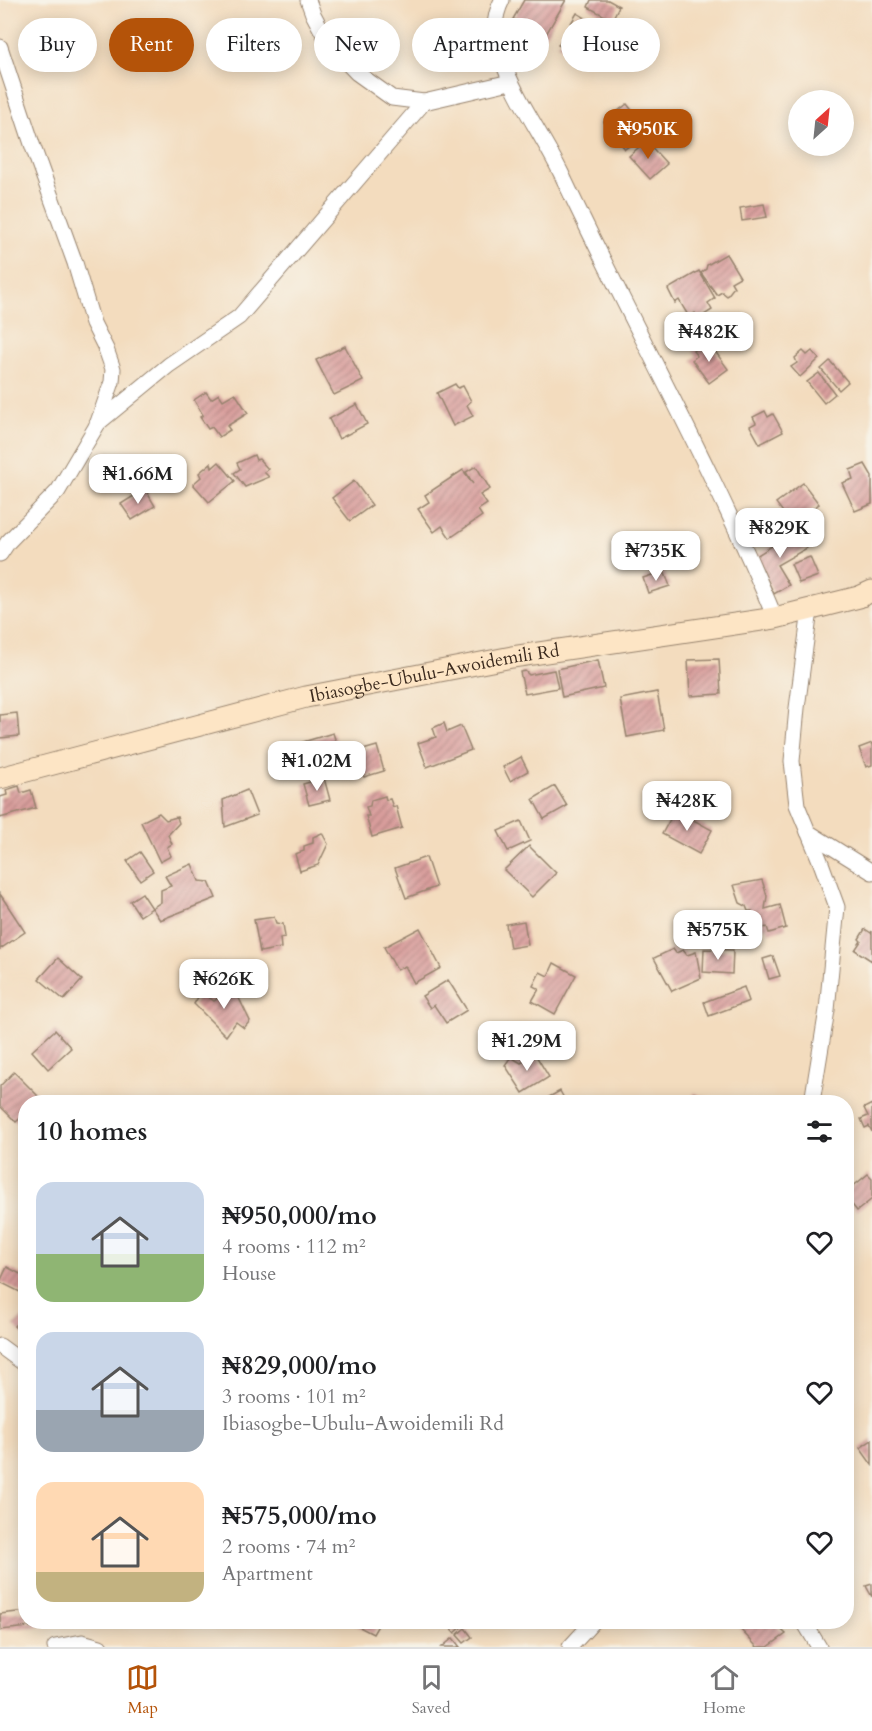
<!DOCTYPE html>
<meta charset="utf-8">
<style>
:root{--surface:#fff;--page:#f6f6f6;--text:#202124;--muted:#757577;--line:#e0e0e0;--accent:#b45309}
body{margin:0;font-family:Cardo,serif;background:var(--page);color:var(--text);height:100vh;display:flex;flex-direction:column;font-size:22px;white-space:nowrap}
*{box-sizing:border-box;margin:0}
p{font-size:20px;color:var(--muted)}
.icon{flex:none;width:33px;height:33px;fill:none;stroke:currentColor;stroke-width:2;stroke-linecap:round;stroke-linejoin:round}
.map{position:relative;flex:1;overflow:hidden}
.side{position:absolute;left:18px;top:1095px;width:836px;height:534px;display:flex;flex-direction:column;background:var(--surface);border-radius:24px;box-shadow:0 3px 15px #0003}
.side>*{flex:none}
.top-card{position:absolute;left:18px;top:18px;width:837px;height:54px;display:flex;gap:12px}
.needle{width:39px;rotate:27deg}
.controls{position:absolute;left:788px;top:90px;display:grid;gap:12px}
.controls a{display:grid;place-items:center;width:66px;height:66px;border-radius:50%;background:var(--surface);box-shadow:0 3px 15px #0003;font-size:30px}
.price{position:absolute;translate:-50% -51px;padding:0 14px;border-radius:12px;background:#fff;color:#222;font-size:20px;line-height:39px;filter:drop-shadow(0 2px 3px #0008)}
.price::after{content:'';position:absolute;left:50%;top:36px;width:18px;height:14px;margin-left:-9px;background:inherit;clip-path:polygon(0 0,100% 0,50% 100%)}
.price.active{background:var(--accent);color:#fff}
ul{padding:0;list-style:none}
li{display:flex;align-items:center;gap:18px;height:150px;padding:0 18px}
li span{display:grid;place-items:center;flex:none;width:168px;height:120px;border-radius:18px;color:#555}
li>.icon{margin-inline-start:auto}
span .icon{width:72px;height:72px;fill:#fffc;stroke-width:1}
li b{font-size:26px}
h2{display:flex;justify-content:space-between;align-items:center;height:72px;padding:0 18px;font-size:26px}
.tag{padding:0 21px;border-radius:27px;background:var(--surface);box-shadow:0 3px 15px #0003;font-size:21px;line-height:54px}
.tag.active{background:var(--accent);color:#fff}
.menu{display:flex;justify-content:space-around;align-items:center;height:84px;border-top:2px solid var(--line);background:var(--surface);font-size:16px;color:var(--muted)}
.menu a{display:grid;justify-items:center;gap:3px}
.menu .active{color:var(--accent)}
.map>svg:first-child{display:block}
.building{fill:url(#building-hatch)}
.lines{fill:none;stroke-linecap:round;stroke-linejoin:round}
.street-casing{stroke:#97836e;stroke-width:17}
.secondary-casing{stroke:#97836e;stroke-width:23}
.street{stroke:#fff;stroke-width:15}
.secondary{stroke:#fde5c5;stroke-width:21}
.labels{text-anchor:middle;stroke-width:5;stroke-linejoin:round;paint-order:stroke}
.street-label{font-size:18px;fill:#3b2a1e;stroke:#f7f3e8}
</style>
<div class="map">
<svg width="872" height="1647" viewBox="0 0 872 1647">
<defs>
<pattern id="building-hatch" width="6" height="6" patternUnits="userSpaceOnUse" patternTransform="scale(1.5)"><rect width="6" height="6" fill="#d99e9c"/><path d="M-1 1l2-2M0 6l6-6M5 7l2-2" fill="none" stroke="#b1817f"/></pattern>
</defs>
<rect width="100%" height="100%" fill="#f7f3e8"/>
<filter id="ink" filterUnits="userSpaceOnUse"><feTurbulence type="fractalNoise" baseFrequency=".0167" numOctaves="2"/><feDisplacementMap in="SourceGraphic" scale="12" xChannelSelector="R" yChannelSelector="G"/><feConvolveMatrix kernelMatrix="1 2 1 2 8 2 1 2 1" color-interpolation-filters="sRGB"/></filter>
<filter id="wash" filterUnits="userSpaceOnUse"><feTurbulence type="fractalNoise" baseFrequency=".008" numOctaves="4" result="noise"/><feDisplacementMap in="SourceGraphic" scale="24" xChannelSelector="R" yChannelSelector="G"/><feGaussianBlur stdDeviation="1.35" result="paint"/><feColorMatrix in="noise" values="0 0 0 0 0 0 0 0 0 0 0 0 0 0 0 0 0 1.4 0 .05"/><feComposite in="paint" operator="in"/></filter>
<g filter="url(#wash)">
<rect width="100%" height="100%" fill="#f3dcbe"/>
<g id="blocks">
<g class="building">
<path d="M524 0H566L545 36 513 19Z"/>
<path d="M591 0H608L619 6 612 20 588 7Z"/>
<path d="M577 13 607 31 589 62 558 45Z"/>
<path d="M627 104 648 131 625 149 604 122Z"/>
<path d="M646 141 667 164 650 179 629 156Z"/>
<path d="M764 204 767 217 742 221 740 208Z"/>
<path d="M726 254 740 277 731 282 734 287 727 296 722 292 717 295 701 273 706 269 707 265Z"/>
<path d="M699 271 715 298 708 303 712 310 698 319 695 313 689 317 679 300 675 303 668 289Z"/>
<path d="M701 345 705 352 712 347 728 369 709 383 692 360 697 356 693 351Z"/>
<path d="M345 346 363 381 334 395 316 360Z"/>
<path d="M803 351 807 355 812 351 819 359 800 377 791 367 797 363 795 358Z"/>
<path d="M830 361 848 382 839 390 821 369Z"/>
<path d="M819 373 835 394 824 403 807 382Z"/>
<path d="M455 384 458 388 463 386 471 401 467 405 473 416 453 426 437 393Z"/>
<path d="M206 392 211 399 219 394 223 400 235 393 248 413 227 426 230 430 219 437 212 427 208 429 200 417 203 415 194 400Z"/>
<path d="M357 404 367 424 339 439 329 419Z"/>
<path d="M765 411 768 417 773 414 783 432 760 444 750 426 756 423 753 417Z"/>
<path d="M254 455 256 460 259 459 268 469 264 472 269 477 245 487 234 473 240 469 237 463Z"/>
<path d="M219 462 235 481 209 502 193 484 201 477 199 473 211 463 212 468Z"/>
<path d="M865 464 872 476V504L855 511 842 483 853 479 850 470Z"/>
<path d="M476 466 490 489 480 495 487 504 478 510 482 516 450 538 442 526 434 532 418 509 429 502 425 495 463 470 473 484 466 472Z"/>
<path d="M354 481 372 505 350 521 332 498Z"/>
<path d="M803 483 819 504 792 524 776 503Z"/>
<path d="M145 489 155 506 132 520 121 504Z"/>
<path d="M797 530 807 548 777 565 789 585 774 594 756 556Z"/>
<path d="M810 557 818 576 799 583 791 564Z"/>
<path d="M664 571 670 586 648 593 643 578Z"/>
<path d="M719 659 721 694 690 696 688 660Z"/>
<path d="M598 660 604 688 562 697 557 669Z"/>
<path d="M554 670 558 688 525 694 520 672 525 671 529 675Z"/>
<path d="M657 692 664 730 627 737 620 699Z"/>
<path d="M17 713 19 736 0 738V715Z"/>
<path d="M444 723 447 732 461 726 471 750 427 767 418 743 436 737 433 728Z"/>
<path d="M333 733 344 766 303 778 293 745Z"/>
<path d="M872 743V765L866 767 859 748Z"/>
<path d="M377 746 384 771 364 777 356 752Z"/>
<path d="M521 757 528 771 510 781 503 767Z"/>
<path d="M324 778 330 800 309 805 303 784Z"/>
<path d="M19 786 21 793 31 790 36 808 0 818V797L7 795 6 790Z"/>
<path d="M555 786 567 806 544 819 533 799Z"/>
<path d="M247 790 257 815 225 827 223 800Z"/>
<path d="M385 796 386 800 390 799 393 807 396 806 402 828 372 837 366 816H369L366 807 370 806 371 800Z"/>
<path d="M675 810 712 830 699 854 662 834Z"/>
<path d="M159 813 166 820 177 817 179 823 168 835 172 844 167 847 171 856 160 862 141 822Z"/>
<path d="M521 821 530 841 508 851 498 831Z"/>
<path d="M322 833 328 844 318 865 300 871 295 854 304 851V846L313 843V837Z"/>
<path d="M529 846 556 873 532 897 504 870Z"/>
<path d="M140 852 153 871 140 880 127 861Z"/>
<path d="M426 857 436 887 406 898 395 868Z"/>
<path d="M192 864 199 881 209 882 216 898 160 920 152 908 161 902V890L171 886 165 876Z"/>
<path d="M762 880 767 896 765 909 780 905 786 928 769 933 767 927 753 930 750 921 754 920 752 911H748L746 906 740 903 734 885Z"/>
<path d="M142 893 152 908 140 916 130 901Z"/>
<path d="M0 894 25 932 0 949Z"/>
<path d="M274 917 276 923 283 924 285 937 280 938 281 948 260 952 254 920Z"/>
<path d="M524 921 528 945 510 948 506 924Z"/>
<path d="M420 928 441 968 414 983 405 966 397 970 384 947Z"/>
<path d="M865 929 871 933 872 931V961L855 950 861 941 859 939Z"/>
<path d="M673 949 676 953 683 950 687 955 696 952 701 978 672 991 654 958Z"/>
<path d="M704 949 733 950 732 974 703 972Z"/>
<path d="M773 956 780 976 769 979 763 959Z"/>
<path d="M58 958 82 980 64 1000 39 979Z"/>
<path d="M554 963 576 975 555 1014 532 1001 539 989 533 986 540 972 548 976Z"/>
<path d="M448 980 467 1010 446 1023 434 1005 430 1008 422 996Z"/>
<path d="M233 986 250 1021 244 1028 236 1022 226 1036 194 1004 201 992 214 1001Z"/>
<path d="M744 987 749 1001 709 1016 704 1002Z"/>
<path d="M55 1030 71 1048 48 1069 32 1051Z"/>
<path d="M535 1054 549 1077 523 1093 505 1065 511 1057 521 1063Z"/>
<path d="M14 1072 40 1098 36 1102H26V1113L16 1122 0 1106V1086Z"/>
<path d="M560 1091 566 1102H540Z"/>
<path d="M694 1093 720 1102H691Z"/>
<path d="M325 1098 327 1102H308Z"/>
<path d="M872 1104V1132L869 1126 865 1128 861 1119 868 1116 864 1108Z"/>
<path d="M868 1174 872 1178V1199L857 1211 846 1197V1192Z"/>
<path d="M7 1267 26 1277V1295L0 1282Z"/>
<path d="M26 1314V1338L14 1326Z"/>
<path d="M872 1440V1465L860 1448Z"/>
<path d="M872 1584V1597L866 1586Z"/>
<path d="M26 1611V1622H39V1626L1 1630 0 1614Z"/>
<path d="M350 1622H380L373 1634Z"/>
<path d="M445 1622H461L464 1625 455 1633Z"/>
<path d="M749 1622H773L786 1634 768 1647H757L739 1628Z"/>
<path d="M465 1628 472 1637 464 1643 457 1635Z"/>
<path d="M453 1638 460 1647H442Z"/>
</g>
</g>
</g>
<g filter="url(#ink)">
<use href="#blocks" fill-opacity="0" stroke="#97836e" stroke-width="1.5"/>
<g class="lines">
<defs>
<g id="street">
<path d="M308 0 313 14 329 44 357 73 392 98 424 102 510 82"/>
<path d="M502 0C492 20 494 36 501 57 515 98 542 134 561 173 631 322 712 466 775 618"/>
<path d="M0 47 33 147 75 263 93 323 106 349 113 369 112 382 97 425 58 491 8 542 0 554"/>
<path d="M97 424 169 365 239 317 424 102"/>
<path d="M810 610 797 708 792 761 797 805 821 863 837 907 827 1010 812 1102"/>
<path d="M808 832 872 872"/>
<path d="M0 1346 26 1365"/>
<path d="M804 1622 819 1647"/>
<path d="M55 1647 82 1642 100 1647"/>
<path d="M570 1647 593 1622"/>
</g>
<g id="secondary">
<path id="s1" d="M0 778 306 697 512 657 775 618 859 597 872 591"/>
</g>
</defs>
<use href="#street" class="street-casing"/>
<use href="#secondary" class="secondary-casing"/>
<use href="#street" class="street"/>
<use href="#secondary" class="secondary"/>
</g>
</g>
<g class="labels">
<g class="street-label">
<text dy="6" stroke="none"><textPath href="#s1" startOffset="447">Ibiasogbe-Ubulu-Awoidemili Rd</textPath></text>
</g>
</g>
</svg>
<div class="controls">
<a><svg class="needle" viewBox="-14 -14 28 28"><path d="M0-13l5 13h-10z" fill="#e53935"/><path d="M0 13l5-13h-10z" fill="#757577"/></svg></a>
</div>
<b class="price active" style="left:648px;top:160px">₦950K</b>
<b class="price" style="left:709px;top:363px">₦482K</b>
<b class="price" style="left:138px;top:505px">₦1.66M</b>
<b class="price" style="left:780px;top:559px">₦829K</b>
<b class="price" style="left:656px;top:582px">₦735K</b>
<b class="price" style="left:317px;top:792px">₦1.02M</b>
<b class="price" style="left:687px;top:832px">₦428K</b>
<b class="price" style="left:718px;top:961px">₦575K</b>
<b class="price" style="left:224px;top:1010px">₦626K</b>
<b class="price" style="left:527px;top:1072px">₦1.29M</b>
<div class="top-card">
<a class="tag">Buy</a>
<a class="tag active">Rent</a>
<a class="tag">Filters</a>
<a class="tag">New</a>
<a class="tag">Apartment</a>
<a class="tag">House</a>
</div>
<section class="side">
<h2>10 homes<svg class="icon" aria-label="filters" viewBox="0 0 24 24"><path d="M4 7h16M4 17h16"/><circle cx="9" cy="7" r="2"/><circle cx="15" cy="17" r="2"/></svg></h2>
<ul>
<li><span style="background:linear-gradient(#c9d6e8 60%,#8fb573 0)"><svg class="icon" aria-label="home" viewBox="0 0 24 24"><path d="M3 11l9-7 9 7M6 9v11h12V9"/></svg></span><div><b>₦950,000/mo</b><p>4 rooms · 112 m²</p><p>House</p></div><svg class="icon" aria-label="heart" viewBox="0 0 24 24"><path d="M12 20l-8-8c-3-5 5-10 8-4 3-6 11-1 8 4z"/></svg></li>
<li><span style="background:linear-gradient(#c9d6e8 65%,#9aa5b1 0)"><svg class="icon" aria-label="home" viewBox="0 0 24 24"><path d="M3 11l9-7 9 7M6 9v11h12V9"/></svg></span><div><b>₦829,000/mo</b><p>3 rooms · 101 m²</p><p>Ibiasogbe-Ubulu-Awoidemili Rd</p></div><svg class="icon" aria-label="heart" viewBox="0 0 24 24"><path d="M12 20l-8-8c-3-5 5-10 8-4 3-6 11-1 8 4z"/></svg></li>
<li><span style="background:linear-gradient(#ffd9b3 75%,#c2b280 0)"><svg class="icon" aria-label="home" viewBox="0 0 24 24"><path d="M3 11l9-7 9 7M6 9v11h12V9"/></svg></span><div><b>₦575,000/mo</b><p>2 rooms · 74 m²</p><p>Apartment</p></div><svg class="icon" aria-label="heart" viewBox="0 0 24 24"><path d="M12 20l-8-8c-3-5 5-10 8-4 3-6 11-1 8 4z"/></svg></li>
</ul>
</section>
</div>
<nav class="menu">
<a class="active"><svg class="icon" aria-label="map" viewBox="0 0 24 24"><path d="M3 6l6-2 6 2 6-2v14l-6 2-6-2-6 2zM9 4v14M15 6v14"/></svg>Map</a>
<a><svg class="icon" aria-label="saved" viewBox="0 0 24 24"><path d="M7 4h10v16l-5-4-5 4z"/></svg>Saved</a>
<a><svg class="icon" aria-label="home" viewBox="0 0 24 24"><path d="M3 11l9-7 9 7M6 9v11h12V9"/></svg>Home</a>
</nav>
